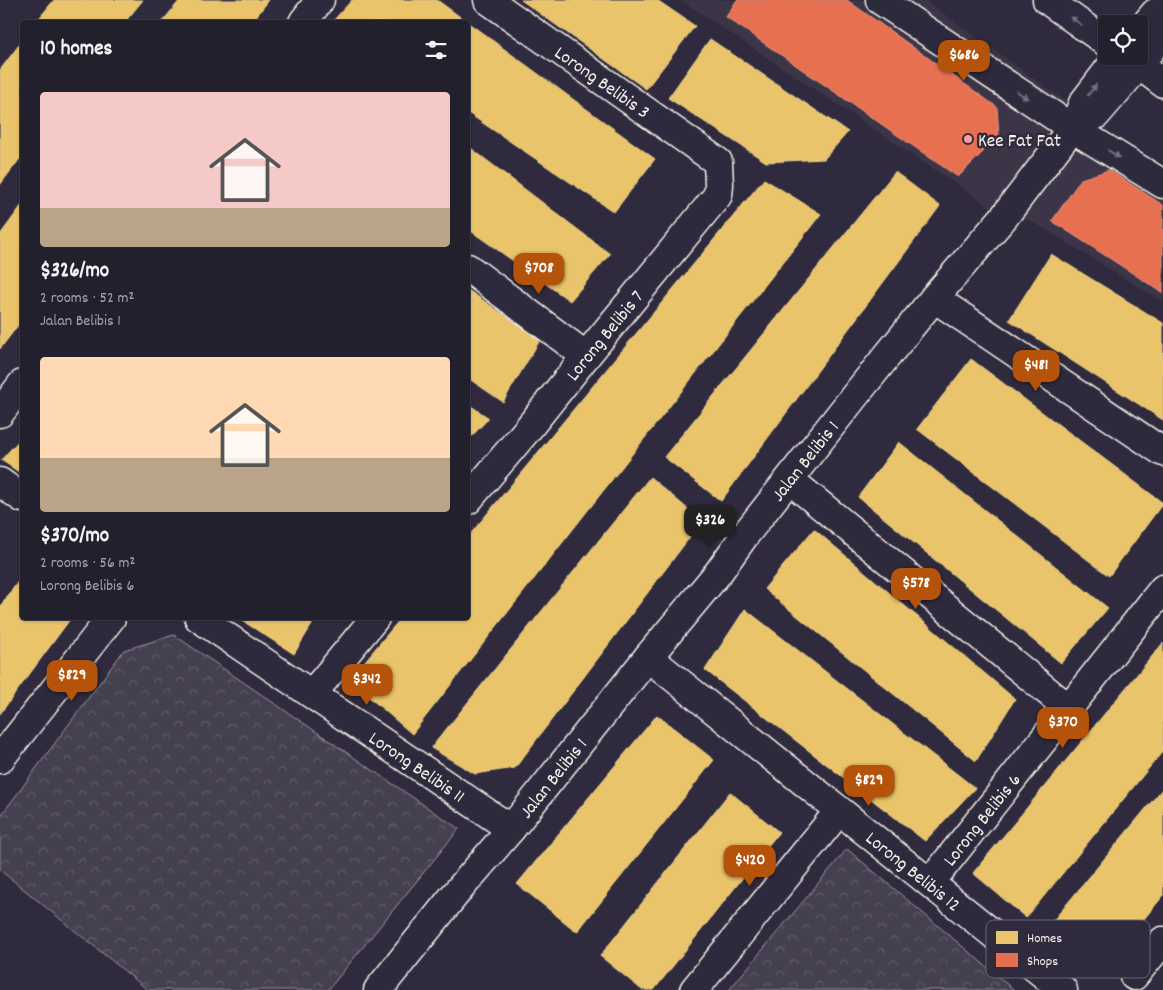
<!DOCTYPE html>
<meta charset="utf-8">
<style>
:root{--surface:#23202e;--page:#2f2d3a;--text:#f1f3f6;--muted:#a3a3aa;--line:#403e4a;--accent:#b45309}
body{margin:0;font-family:Dekko,sans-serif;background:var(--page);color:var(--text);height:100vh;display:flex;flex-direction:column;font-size:19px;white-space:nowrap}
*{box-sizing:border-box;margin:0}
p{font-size:16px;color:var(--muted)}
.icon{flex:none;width:28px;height:28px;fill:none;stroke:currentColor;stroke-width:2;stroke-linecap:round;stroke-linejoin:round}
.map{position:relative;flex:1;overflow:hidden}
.sheet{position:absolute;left:20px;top:20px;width:450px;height:600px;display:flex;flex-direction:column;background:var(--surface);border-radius:5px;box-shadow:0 1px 4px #0004,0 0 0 1px var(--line)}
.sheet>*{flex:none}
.tools{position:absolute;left:1098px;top:15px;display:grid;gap:10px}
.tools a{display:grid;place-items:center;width:50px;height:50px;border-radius:5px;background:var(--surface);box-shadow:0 1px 4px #0004,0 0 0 1px var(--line);font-size:25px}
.price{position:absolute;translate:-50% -42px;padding:0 11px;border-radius:10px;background:var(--accent);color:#fff;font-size:16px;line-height:32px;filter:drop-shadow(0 1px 2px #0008)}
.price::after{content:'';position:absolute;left:50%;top:30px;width:15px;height:11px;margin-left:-8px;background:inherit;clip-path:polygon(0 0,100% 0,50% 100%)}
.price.active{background:#222;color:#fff}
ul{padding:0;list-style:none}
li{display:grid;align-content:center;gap:10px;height:265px;padding:0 20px}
li span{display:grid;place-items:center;height:155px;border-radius:5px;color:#555}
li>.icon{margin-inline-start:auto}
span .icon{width:90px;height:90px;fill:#fffc;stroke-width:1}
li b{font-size:21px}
h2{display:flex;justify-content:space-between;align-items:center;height:60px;padding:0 20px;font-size:21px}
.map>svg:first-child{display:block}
.built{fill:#3b3647}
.park{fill:url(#park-crowns);stroke:#9c989c}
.homes{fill:#e9c46a;stroke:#ecd290}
.shops{fill:#e76f51;stroke:#eb967e}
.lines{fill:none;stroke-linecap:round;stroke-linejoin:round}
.minor-casing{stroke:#f4f1e8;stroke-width:31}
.highway-casing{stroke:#f4f1e8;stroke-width:31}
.minor{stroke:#2f2a3d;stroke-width:28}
.highway{stroke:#2f2a3d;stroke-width:28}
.oneway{fill:#747079}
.poi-dot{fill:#ff9aa2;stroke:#2f2a3d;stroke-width:2}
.labels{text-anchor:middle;stroke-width:5;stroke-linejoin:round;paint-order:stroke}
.street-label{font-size:19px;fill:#f4f1e8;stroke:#2f2a3d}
.poi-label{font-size:19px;fill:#f4f1e8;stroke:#2f2a3d;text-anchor:start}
.key{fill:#2f2a3d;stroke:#6a6670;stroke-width:1}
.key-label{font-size:14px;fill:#f4f1e8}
</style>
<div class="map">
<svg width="1163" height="990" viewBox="0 0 1163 990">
<defs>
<pattern id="park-crowns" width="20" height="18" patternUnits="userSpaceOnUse" patternTransform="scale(1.25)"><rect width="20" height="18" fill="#454050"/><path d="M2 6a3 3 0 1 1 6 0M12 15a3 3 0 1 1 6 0" fill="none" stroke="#605c69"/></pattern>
</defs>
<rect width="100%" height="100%" fill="#2f2a3d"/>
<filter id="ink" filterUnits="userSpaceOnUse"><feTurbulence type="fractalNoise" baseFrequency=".02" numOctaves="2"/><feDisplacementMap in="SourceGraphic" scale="10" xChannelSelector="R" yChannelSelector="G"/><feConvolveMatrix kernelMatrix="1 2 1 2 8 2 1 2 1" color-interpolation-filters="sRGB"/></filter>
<g filter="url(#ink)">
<path class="built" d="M681 0H925L1064 100 1105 133 1163 168V302L1033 222 989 206Z"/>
<g class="park">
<path d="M174 635 459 829 328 990H148L0 870V817L124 650Z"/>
<path d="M847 849 1014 990H729Z"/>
</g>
<g class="homes">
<path d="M54 0H143L125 22H36Z"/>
<path d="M180 0H269L252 22H162Z"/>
<path d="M352 0H437L655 159 614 212 468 113V22H332Z"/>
<path d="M521 0H657L695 26 646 89Z"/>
<path d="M710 39 848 132 824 159 766 162 668 98Z"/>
<path d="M22 41V156L0 185V70Z"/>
<path d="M468 146 610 254 570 301 468 229Z"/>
<path d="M895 172 940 206 721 501 664 457Z"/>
<path d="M764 179 821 214 412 734 349 680 401 618H468V537Z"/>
<path d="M22 205V320L0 349V235Z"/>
<path d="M1051 254 1163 323V420L1009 320Z"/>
<path d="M468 290 540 340 503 402 468 378Z"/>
<path d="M971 359 1163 503 1109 576 917 429Z"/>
<path d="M468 404 489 418 468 440Z"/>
<path d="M22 437V474L1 460Z"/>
<path d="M899 442 1108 608 1061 663 858 497Z"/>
<path d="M650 477 702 521 515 768 475 774 431 748Z"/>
<path d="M814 529 1015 699 976 761 764 589Z"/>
<path d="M22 576V618H71L0 714V607Z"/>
<path d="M745 609 975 788 925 841 705 670Z"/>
<path d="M238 618H316L294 654Z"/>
<path d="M1163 643V751L1026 918 973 873Z"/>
<path d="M657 715 714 760 577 932 517 884Z"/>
<path d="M1163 788V896L1095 978 1042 934Z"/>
<path d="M730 792 779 832 654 990H642L600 956Z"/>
</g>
<g class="shops">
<path d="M737 0H847L997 107 999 136 958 177 726 17Z"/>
<path d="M1109 170 1163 205V293L1052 221 1081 179Z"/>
</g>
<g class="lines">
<defs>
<g id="minor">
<path d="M880 0 1072 128 1163 184"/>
<path d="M303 22 320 0"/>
<path d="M1139 32 1155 13 1163 9"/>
<path d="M1080 111 1083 103 1119 56"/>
<path d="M468 268 586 356"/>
<path d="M934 298 1163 452"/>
<path d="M0 413 22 384"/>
<path d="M790 480 1068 708"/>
<path d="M0 482 22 498"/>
<path id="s1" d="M468 500 527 430 586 356 718 195 719 185 718 162 488 0"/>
<path id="s2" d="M199 618 511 829"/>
<path id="s3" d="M648 657 1063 990"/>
<path d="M312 694 375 618"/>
<path d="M0 759 111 618"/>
<path id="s4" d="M930 883 1163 589"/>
<path d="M1134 976 1163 941"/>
<path id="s5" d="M378 990 457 892 511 829 648 657 718 573 745 535 857 393 934 298 1004 217 1072 128 1096 115 1139 65 1163 33"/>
<path d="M694 990 839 811"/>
</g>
<g id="highway">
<path d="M1047 0 1106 42"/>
<path d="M1127 56 1163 83"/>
</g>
</defs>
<use href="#minor" class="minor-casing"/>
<use href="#highway" class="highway-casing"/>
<use href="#minor" class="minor"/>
<use href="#highway" class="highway"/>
</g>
<defs><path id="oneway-solid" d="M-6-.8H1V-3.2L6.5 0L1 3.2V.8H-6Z" transform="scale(1.25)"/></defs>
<g class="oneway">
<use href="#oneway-solid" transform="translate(1076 21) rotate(-145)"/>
<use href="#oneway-solid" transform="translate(1092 90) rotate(-52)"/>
<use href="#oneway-solid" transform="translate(1022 95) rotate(34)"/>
<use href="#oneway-solid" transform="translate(1114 154) rotate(32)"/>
</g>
</g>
<circle class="poi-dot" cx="968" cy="139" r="5"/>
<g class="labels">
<g class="street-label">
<text transform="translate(603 81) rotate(35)" y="7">Lorong Belibis 3</text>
<text dy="7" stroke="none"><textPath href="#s1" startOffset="214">Lorong Belibis 7</textPath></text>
<text dy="7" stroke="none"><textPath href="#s5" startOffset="680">Jalan Belibis 1</textPath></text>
<text dy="7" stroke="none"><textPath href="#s2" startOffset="264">Lorong Belibis 11</textPath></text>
<text dy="7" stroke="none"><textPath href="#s5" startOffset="275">Jalan Belibis 1</textPath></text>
<text dy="7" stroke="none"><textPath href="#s4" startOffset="82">Lorong Belibis 6</textPath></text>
<text dy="7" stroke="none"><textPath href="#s3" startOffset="341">Lorong Belibis 12</textPath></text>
</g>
<g class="poi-label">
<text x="978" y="146">Kee Fat Fat</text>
</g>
</g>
<rect x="986" y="920" width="164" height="58" rx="8" class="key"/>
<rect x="996" y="931" width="22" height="13" fill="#e9c46a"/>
<rect x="996" y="953" width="22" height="14" fill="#e76f51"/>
<g class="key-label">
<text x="1027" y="942">Homes</text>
<text x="1027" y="965">Shops</text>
</g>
</svg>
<div class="tools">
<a><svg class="icon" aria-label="locate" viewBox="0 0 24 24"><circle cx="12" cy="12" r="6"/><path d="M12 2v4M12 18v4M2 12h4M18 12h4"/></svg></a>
</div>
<b class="price" style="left:964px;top:82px">$686</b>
<b class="price" style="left:539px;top:295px">$708</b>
<b class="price" style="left:1036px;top:392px">$481</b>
<b class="price active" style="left:710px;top:547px">$326</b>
<b class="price" style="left:916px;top:610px">$578</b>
<b class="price" style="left:72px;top:702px">$829</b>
<b class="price" style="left:367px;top:706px">$342</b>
<b class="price" style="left:1063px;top:749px">$370</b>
<b class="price" style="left:869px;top:807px">$829</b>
<b class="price" style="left:750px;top:887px">$420</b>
<section class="sheet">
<h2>10 homes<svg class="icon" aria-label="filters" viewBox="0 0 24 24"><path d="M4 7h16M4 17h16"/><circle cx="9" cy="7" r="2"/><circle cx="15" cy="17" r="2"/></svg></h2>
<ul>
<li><span style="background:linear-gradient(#f6c9c9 75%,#b9a48a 0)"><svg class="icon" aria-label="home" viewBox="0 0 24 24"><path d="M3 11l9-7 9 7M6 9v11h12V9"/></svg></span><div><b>$326/mo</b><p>2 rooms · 52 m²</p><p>Jalan Belibis 1</p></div></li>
<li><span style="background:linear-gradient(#ffd9b3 65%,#b9a48a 0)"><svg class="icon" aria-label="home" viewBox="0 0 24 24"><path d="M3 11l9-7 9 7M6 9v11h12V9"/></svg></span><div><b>$370/mo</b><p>2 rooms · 56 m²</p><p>Lorong Belibis 6</p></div></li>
</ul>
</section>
</div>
